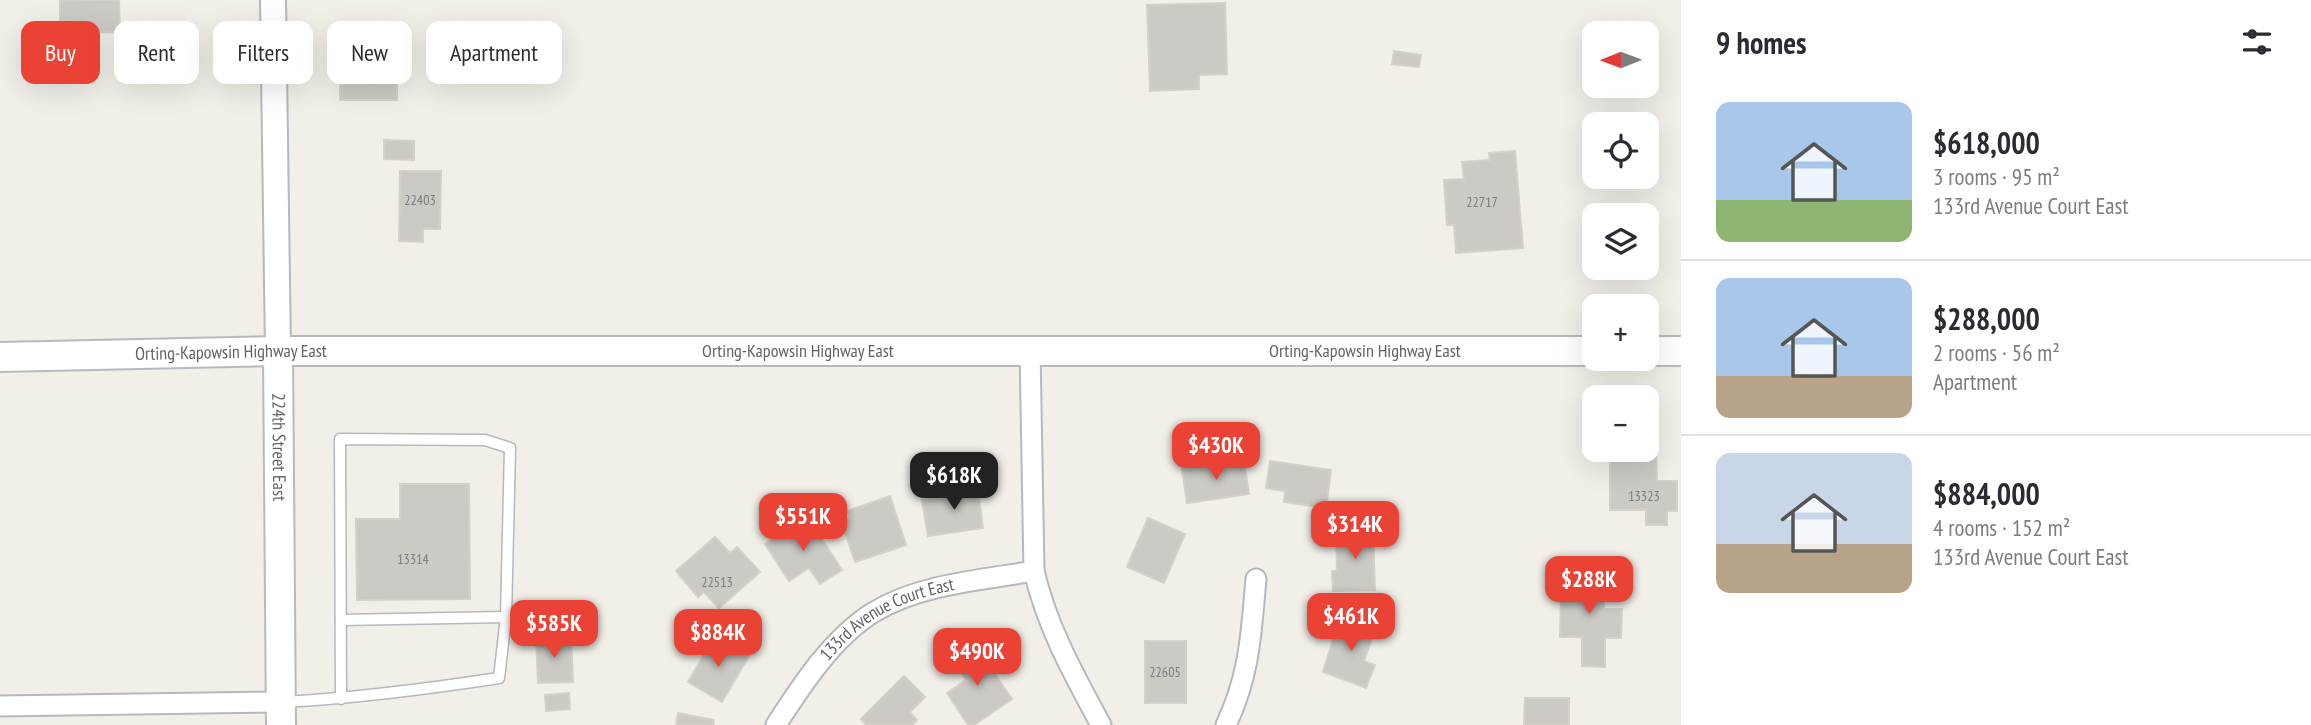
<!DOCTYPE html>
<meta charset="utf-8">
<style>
:root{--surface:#fff;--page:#f2f2f3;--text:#2b2b33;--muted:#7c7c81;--line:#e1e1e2;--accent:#ea4335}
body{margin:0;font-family:"PT Sans Narrow",sans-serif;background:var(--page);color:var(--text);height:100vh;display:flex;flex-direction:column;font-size:26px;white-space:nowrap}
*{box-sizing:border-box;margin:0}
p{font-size:23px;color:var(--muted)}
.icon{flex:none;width:38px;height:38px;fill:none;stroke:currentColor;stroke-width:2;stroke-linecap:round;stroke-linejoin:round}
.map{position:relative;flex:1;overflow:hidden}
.panel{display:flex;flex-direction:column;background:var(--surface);width:630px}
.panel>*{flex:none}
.guide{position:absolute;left:21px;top:21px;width:665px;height:63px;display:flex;gap:14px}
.needle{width:46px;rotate:269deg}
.tools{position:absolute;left:1582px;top:21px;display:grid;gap:14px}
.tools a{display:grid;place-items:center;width:77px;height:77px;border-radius:14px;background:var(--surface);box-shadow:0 7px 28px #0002;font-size:35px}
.price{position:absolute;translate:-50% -60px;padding:0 16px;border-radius:14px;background:var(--accent);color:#fff;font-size:23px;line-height:46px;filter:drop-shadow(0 2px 4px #0008)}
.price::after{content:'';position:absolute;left:50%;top:42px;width:21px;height:16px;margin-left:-10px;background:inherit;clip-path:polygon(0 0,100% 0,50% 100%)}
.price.active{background:#222;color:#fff}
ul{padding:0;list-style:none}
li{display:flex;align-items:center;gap:21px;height:175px;padding:0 35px}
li+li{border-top:2px solid var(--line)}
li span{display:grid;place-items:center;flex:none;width:196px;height:140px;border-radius:14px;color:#555}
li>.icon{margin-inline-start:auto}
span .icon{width:84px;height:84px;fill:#fffc;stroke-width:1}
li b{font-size:30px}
h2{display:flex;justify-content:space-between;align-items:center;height:84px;padding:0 35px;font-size:30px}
.chip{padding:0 24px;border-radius:14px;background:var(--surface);box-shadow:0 7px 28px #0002;font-size:24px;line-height:63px}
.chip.active{background:var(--accent);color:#fff}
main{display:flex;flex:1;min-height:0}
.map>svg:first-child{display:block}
.building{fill:#cccac5;stroke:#d6d1c6;stroke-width:2}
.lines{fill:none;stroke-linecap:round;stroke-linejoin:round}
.service-casing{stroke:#b5b8bc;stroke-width:13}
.minor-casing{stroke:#b5b8bc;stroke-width:23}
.tertiary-casing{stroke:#b5b8bc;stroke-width:28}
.secondary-casing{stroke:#b6babf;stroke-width:32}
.service{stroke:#fff;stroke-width:10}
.minor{stroke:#fff;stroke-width:19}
.tertiary{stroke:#fff;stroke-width:24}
.secondary{stroke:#fff;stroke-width:28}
.labels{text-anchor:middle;stroke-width:5;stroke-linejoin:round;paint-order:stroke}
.number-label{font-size:14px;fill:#7a7d7f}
.street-label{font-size:18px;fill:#5f6368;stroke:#fff}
</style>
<main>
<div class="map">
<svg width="1681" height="725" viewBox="0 0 1681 725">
<rect width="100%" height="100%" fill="#f1efe8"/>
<g class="building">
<path d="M60 0H119L120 32 74 33 73 21H60Z"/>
<path d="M1225 3 1227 74 1199 75V89L1150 91 1147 5Z"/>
<rect x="340" y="38" width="57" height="62"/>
<path d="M1394 51 1421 55 1419 67 1392 64Z"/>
<path d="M384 140 414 141V160L384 159Z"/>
<path d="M1515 151 1523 248 1456 253 1454 225H1447L1444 180 1464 179 1462 162 1490 160 1489 153Z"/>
<path d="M400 171H441L440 229H423V242L399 241Z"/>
<path d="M1647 446H1656L1657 481H1677V511H1667V525H1646V510H1610V450H1647Z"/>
<path d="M1244 460 1249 494 1187 503 1182 469Z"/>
<path d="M1270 461 1331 470 1326 508 1284 502 1285 491 1266 488Z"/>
<path d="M977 483 983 528 928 536 922 500 960 495 959 486Z"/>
<path d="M400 484H469L470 599 357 600 356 519H400Z"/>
<path d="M890 496 906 545 855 562 841 520 850 518 847 511Z"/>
<path d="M807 517 842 570 820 584 809 568 789 581 765 544Z"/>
<path d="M1148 518 1185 534 1164 583 1127 567Z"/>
<path d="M1373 529 1375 590 1333 591 1332 571H1337L1336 530Z"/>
<path d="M715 537 730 553 737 547 760 572 719 608 704 592 698 597 676 571Z"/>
<path d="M1567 573 1605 574 1604 609H1622L1621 638H1605V667L1582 666V637H1560L1561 585H1567Z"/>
<path d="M1340 617 1375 630 1364 661 1375 665 1366 688 1323 672Z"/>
<path d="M571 636 573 682 538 683 536 637Z"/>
<path d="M715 636 749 656 722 702 688 682Z"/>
<rect x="1145" y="641" width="41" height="62"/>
<path d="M975 645 1012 699 974 725H968L947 693 966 680 953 660Z"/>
<path d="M904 676 925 697 910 712 917 720 912 725H866L861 719Z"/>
<path d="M569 693 570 709 546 711 545 695Z"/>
<path d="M1525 698H1569V725H1524Z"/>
<path d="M678 713 714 720 713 725H676Z"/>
</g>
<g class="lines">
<defs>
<g id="service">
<path d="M341 620 506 617"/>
<path d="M284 702C357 698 427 689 499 678L506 617 510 448 485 440 340 439 341 699"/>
</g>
<g id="minor">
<path d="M1030 350 1034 571C1047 627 1074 675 1101 725"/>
<path d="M0 706 280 702"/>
<path id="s1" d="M776 725C801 686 833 637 874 612 921 584 981 580 1034 571"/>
<path d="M1226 725C1250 674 1251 634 1256 579"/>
</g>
<path id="tertiary" d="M273 0 278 351"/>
<g id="secondary">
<path id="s2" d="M278 351 281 725"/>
<path d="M1647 351H1681"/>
<path id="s3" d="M0 357 278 351H1594"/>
</g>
</defs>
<use href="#service" class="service-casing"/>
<use href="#minor" class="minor-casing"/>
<use href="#tertiary" class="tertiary-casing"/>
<use href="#secondary" class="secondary-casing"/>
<use href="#service" class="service"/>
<use href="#minor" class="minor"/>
<use href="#tertiary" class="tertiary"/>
<use href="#secondary" class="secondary"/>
</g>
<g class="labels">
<g class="number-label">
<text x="420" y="205">22403</text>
<text x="1482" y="207">22717</text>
<text x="1644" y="501">13323</text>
<text x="413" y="564">13314</text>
<text x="717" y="587">22513</text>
<text x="1165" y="677">22605</text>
</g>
<g class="street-label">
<text dy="6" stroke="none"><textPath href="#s3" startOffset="798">Orting-Kapowsin Highway East</textPath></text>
<text dy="6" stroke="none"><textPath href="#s3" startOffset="1365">Orting-Kapowsin Highway East</textPath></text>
<text dy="6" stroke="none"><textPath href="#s3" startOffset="231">Orting-Kapowsin Highway East</textPath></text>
<text dy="6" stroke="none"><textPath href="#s2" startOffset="96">224th Street East</textPath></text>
<text dy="6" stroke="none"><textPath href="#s1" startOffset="159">133rd Avenue Court East</textPath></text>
</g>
</g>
</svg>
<div class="tools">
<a><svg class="needle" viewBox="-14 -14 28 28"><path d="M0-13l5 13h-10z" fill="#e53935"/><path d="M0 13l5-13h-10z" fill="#7c7c81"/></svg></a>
<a><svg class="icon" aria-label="locate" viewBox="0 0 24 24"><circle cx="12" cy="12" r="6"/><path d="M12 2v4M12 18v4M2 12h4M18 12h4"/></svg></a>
<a><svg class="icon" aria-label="layers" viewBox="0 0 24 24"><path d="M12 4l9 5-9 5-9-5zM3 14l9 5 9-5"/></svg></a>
<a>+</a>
<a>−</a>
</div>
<b class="price" style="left:1216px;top:482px">$430K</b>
<b class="price active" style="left:954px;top:512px">$618K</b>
<b class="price" style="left:803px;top:553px">$551K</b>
<b class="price" style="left:1355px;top:561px">$314K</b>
<b class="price" style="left:1589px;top:616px">$288K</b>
<b class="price" style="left:1351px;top:653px">$461K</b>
<b class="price" style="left:554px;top:660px">$585K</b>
<b class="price" style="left:718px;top:669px">$884K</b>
<b class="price" style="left:977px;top:688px">$490K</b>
<div class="guide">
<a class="chip active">Buy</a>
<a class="chip">Rent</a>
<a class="chip">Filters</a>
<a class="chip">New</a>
<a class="chip">Apartment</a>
</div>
</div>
<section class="panel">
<h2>9 homes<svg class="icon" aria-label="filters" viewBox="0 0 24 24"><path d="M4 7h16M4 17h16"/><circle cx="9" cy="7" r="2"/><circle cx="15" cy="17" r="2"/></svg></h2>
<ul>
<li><span style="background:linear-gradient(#a9c7e8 70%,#8fb573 0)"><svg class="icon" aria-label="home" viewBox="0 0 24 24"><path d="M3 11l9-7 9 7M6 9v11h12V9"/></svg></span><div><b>$618,000</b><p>3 rooms · 95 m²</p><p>133rd Avenue Court East</p></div></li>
<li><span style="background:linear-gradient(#a9c7e8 70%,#b9a48a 0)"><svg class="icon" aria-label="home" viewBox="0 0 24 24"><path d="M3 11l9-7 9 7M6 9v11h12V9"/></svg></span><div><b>$288,000</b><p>2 rooms · 56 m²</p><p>Apartment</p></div></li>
<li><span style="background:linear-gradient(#c9d6e8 65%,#b9a48a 0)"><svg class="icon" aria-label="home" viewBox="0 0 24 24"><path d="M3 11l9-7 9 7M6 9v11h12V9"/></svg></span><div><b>$884,000</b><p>4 rooms · 152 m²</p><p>133rd Avenue Court East</p></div></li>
</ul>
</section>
</main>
